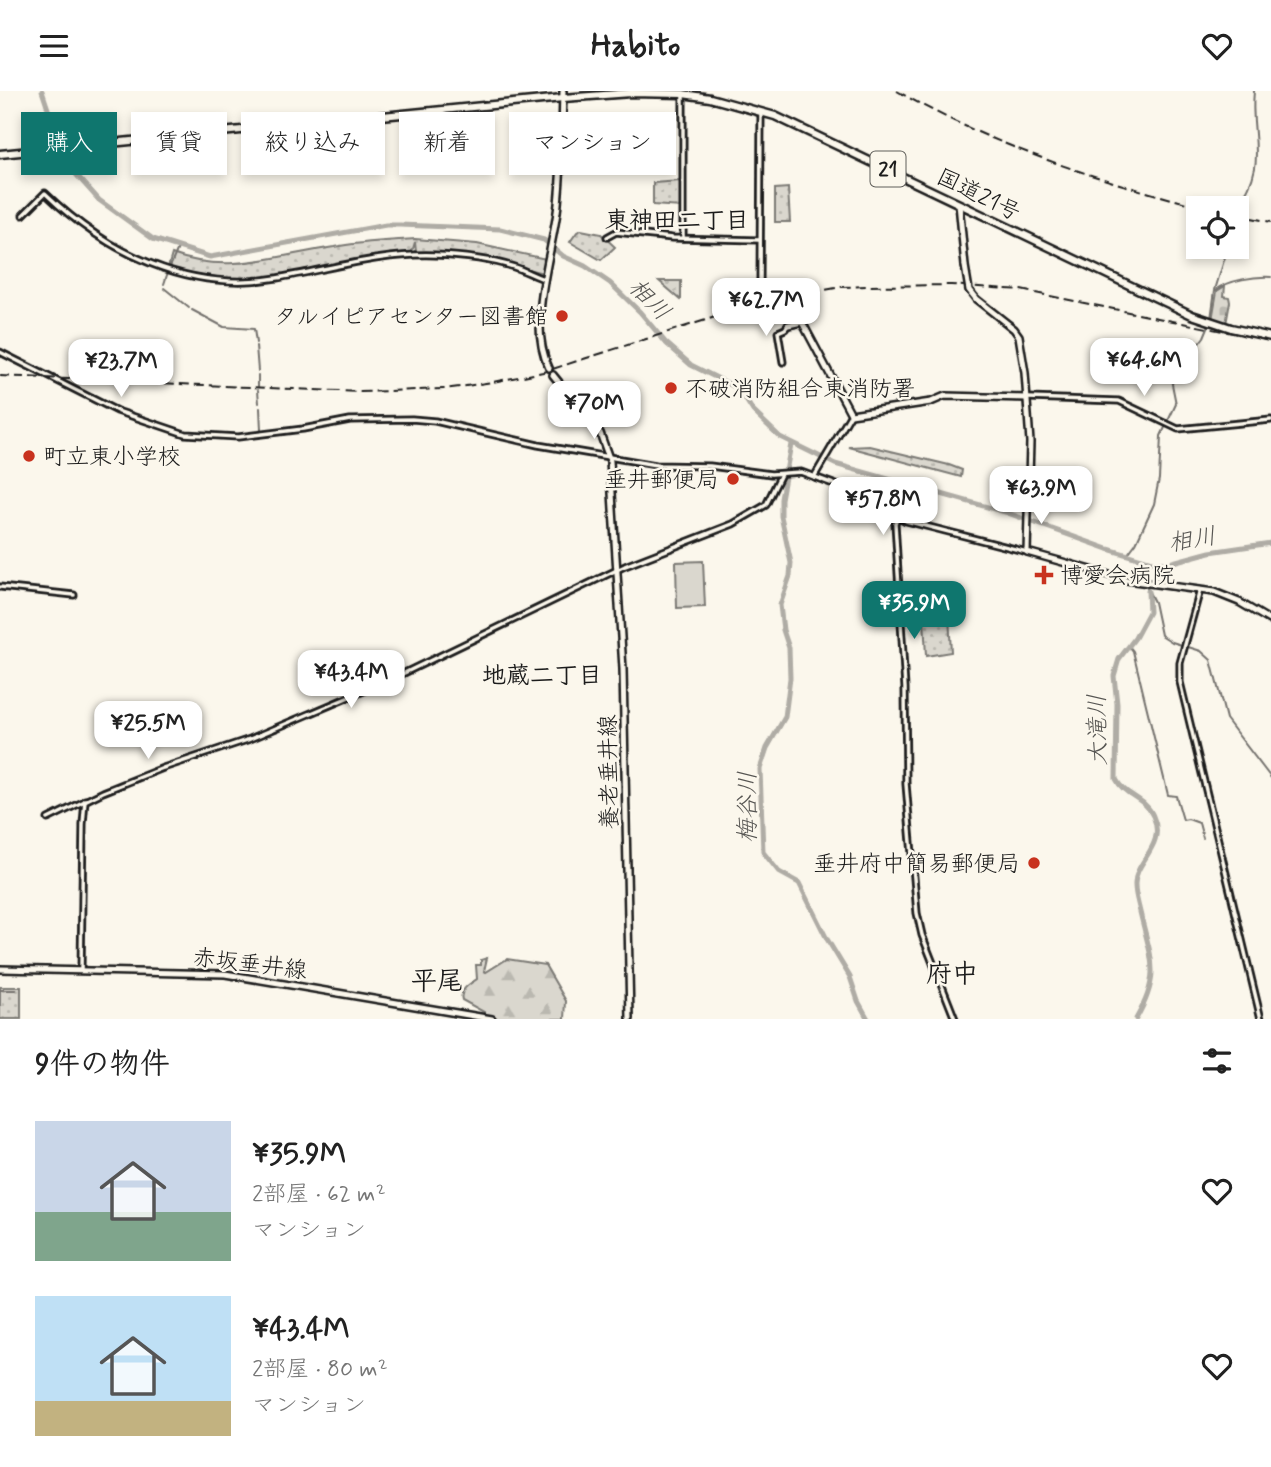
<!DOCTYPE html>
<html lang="ja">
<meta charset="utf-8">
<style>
:root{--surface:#fff;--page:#f6f6f6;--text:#222;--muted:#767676;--accent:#0f766e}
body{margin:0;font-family:Mynerve,"Klee One",sans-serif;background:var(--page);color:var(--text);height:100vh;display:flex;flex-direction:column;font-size:26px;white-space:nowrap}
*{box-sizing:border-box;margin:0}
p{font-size:23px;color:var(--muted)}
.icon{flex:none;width:38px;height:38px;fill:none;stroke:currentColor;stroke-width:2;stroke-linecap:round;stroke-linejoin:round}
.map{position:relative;height:928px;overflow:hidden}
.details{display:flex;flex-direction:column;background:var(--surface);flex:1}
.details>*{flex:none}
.banner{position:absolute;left:21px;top:21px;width:700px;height:63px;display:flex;gap:14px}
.buttons{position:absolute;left:1186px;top:105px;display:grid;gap:14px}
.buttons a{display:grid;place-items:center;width:63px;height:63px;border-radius:0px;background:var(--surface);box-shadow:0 4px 10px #0003;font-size:35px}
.price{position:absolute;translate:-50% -60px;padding:0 16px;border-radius:14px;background:#fff;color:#222;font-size:23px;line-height:46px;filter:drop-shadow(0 2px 4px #0008)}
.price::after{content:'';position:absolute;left:50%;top:42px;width:21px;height:16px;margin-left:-10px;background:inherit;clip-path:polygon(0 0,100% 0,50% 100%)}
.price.on{background:var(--accent);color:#fff}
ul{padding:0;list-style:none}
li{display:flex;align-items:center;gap:21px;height:175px;padding:0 35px}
li span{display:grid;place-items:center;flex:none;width:196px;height:140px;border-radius:0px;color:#555}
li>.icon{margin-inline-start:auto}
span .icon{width:84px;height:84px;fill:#fffc;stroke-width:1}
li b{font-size:30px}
h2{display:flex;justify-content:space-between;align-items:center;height:84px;padding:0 35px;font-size:30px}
.pill{padding:0 24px;border-radius:0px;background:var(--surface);box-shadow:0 4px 10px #0003;font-size:24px;line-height:63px}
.pill.on{background:var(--accent);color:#fff}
header{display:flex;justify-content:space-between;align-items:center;height:91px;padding:0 35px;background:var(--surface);font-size:32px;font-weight:700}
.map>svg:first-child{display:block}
.green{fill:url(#green-dots);stroke:#7b7a75;stroke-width:2}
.forest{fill:url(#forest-firs);stroke:#7b7a75;stroke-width:2}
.cemetery{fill:url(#cemetery-stones);stroke:#7b7a75;stroke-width:2}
.pitch{fill:#dad7ce;stroke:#7b7a75;stroke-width:2}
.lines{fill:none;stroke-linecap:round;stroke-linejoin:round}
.stream{stroke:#74726e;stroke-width:2}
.river{stroke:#afaca5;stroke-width:5}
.minor-casing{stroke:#1c1c1c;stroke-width:9}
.major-casing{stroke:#1c1c1c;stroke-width:10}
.highway-casing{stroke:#1c1c1c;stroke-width:11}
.minor{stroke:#fbf7ec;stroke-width:3.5}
.major{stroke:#fbf7ec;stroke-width:5}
.highway{stroke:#fbf7ec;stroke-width:6}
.rail{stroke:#1c1c1c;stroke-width:2;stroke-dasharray:10 5;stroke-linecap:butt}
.major-bridge-casing{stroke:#1c1c1c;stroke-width:10;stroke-linecap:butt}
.major-bridge{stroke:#fbf7ec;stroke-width:5}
.poi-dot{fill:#c8321e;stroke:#fbf7ec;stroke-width:2.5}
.labels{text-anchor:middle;stroke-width:5;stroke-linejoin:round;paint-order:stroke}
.shield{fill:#fbf7ec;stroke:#5f5e5a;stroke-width:2}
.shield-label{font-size:21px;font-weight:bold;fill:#1c1c1c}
.street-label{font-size:23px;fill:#1c1c1c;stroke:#fbf7ec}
.poi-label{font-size:23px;fill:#1c1c1c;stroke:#fbf7ec;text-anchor:end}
.neighbourhood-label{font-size:24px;font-weight:bold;fill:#1c1c1c;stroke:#fbf7ec}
.water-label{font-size:24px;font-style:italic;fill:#575653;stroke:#fbf7ec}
.quarter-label{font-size:26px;font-weight:bold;fill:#1c1c1c;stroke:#fbf7ec}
</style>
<header><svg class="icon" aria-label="menu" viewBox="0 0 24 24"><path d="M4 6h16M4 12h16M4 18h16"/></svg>Habito<svg class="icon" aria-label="heart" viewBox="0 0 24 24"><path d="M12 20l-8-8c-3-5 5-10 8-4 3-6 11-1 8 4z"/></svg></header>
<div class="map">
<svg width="1271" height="928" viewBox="0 0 1271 928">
<defs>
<pattern id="green-dots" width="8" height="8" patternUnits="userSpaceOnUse" patternTransform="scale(1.75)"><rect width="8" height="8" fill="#dad7ce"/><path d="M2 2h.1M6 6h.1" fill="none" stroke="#bab8b0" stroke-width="1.8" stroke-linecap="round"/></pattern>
<pattern id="forest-firs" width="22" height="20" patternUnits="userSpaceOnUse" patternTransform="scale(1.75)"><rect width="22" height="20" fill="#dad7ce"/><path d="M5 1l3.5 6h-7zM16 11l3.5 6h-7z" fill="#bab8b0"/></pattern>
<pattern id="cemetery-stones" width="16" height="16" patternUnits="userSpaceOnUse" patternTransform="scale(1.75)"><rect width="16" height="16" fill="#dad7ce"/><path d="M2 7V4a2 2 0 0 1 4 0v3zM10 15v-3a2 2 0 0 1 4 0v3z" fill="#bab8b0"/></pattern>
</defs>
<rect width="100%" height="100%" fill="#fbf7ec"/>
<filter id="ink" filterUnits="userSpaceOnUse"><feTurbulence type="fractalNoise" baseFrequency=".0143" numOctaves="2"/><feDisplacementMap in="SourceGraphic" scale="14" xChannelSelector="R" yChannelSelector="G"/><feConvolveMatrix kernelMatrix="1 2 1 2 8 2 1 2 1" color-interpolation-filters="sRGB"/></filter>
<g filter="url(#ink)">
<g class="green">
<path d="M680 90 681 116 653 114V92Z"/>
<path d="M788 97 790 131H775V98Z"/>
<path d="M581 139 601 143 615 156 601 169 570 151 577 141Z"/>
<path d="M415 148 477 153 546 168 543 182 484 167 416 161 415 151 412 161 406 164 352 170 297 182 257 187H216L168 177 172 163C228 184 278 164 334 156 361 151 388 150 415 148Z"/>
<path d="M659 190H681V209Z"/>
<path d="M870 355 949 374 962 379 961 386 849 356Z"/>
<path d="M949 525 951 561 926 565 924 528Z"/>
<rect x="0" y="896" width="21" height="32"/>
</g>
<path class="forest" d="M487 867 484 880 486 881 507 868 545 874 566 910 565 928H484V921L462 909C459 899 469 893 477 888L476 874H481V869Z"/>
<path class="cemetery" d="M1225 195 1224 205 1229 206 1230 211 1226 233 1212 229 1217 200Z"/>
<path class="pitch" d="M703 470 705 516 677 517 676 471Z"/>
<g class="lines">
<g class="stream">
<path d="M1235 117C1271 74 1249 46 1254 0"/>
<path d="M170 176 178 157"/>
<path d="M164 193 168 181"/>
<path d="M164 197 189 217"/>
<path d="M1216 199C1229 189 1255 185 1271 186"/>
<path d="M192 219 224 236 254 238 256 252"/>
<path d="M1211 228 1215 199 1228 156"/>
<path d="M256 255 258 280"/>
<path d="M258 284V295"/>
<path d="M258 299 259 312"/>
<path d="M260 317 261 339"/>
<path d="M1127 464 1136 452 1154 413 1159 388 1161 345 1176 313 1172 293 1174 285 1204 246 1209 234"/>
<path d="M1140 469V484L1142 489"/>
<path d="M1145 493 1154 511 1161 544 1172 551 1201 560 1211 569 1226 628 1271 687"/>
<path d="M1129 555 1133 560 1168 704 1176 705 1183 729 1188 728 1199 732 1203 747"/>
<path d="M0 899H16"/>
</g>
<g class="river">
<path d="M42 0 66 72 99 109 153 148 210 166 386 134H400L500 138 544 149 563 165 585 175 610 192 640 221 666 252 691 274 739 298 753 320 780 346 835 373 1005 421 1108 458 1155 472H1169L1210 461 1271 452"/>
<path d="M791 353 781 408V425L791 472 790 485 780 514 783 539 789 557 790 587 785 626 767 657 760 678 763 761 779 781 799 792 827 848 850 886 858 910 868 928"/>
<path d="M1136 928C1162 883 1151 868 1140 821 1138 812 1135 803 1135 794 1134 770 1167 755 1153 725 1146 707 1124 705 1116 688L1117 613 1114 585 1119 568 1135 547 1149 521 1148 500"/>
</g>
<defs>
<g id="minor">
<path d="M683 2V147"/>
<path d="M23 124 45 102C107 162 189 202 277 187 330 178 381 162 435 164 462 165 489 168 514 176 524 179 534 185 544 188"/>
<path d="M607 146 616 141 672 147 759 149"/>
<path d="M760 197 761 21"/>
<path d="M0 261 117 320 185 343 238 346 303 338 350 329 412 328 435 330 538 354 656 374 710 375 771 383 801 381 855 401 906 430 1027 461"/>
<path d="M783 271 778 241 785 238 788 234"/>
<path d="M1028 307 1119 310 1178 338 1271 329"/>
<path d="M814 386 851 323"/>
<path d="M897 427 895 432 905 597 906 693 917 822 922 844 955 928"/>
<path d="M0 496 74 504"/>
<path d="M1200 499 1180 572V591L1261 928"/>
<path d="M48 728 103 701 163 677 250 648 394 587 625 475 733 433 766 414 781 383"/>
<path d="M81 879 83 733 85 709"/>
</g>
<g id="major">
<path d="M959 113 965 175"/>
<path d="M976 208 1014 238 1019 245 1025 282 1030 351 1027 461 1127 489 1214 501 1239 511 1271 530"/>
<path d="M788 234 802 231 851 323 931 311 945 305 1027 307"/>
<path d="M549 277C526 230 553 163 558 113 562 75 562 38 563 0"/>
<path d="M553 284 600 342 610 370 623 578 630 928"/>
<path d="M0 878 225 883 492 928"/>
</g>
<path id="highway" d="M0 63 563 7 631 2 683 3 710 7 775 25 1192 224 1231 237 1271 246"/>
</defs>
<use href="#minor" class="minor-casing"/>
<use href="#major" class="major-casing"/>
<use href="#highway" class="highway-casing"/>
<use href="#minor" class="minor"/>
<use href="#major" class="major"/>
<use href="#highway" class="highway"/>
<g class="rail">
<path d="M897 0C992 55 1100 90 1206 117"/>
<path d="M1237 124 1271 131"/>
<path d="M0 285 360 301 445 298 493 291 543 281 762 211 841 196 869 195 951 194 1021 199 1271 250"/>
</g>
<defs>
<path id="major-bridge" d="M965 175 969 199 976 208"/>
</defs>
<use href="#major-bridge" class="major-bridge-casing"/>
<use href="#major-bridge" class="major-bridge"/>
</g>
</g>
<g class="poi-dot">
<circle cx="562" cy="225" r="7"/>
<circle cx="671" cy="297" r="7"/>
<circle cx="29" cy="365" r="7"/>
<circle cx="733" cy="388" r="7"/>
<path d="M1040.5 473.5h7v7h7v7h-7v7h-7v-7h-7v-7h7z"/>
<circle cx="1034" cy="772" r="7"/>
</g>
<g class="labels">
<rect class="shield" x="870.5" y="60.5" width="35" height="35" rx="5"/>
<g class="shield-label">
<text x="888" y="85">21</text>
</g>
<g class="street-label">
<text transform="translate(979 103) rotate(26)" y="8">国道21号</text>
<text transform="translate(608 681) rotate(-91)" y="8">養老垂井線</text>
<text transform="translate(250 872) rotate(7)" y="8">赤坂垂井線</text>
</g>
<g class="poi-label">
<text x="548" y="233">タルイピアセンター図書館</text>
<text x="685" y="305" text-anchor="start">不破消防組合東消防署</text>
<text x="43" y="373" text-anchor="start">町立東小学校</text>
<text x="719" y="396">垂井郵便局</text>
<text x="1060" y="492" text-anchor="start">博愛会病院</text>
<text x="1020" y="780">垂井府中簡易郵便局</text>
</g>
<g class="neighbourhood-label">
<text x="677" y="137">東神田二丁目</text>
<text x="542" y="592">地蔵二丁目</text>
</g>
<g class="water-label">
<text transform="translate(650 208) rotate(45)" y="8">相川</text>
<text transform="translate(1192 448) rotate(-10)" y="8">相川</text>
<text transform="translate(1097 639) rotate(-91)" y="8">大滝川</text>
<text transform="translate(747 716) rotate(-90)" y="8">梅谷川</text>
</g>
<g class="quarter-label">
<text x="952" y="891">府中</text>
<text x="437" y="898">平尾</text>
</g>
</g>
</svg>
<div class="buttons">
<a><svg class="icon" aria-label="locate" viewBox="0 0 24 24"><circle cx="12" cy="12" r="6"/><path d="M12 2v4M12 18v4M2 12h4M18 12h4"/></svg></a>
</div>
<b class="price" style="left:766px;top:247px">¥62.7M</b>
<b class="price" style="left:1144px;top:307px">¥64.6M</b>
<b class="price" style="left:121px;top:308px">¥23.7M</b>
<b class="price" style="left:594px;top:350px">¥70M</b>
<b class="price" style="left:1041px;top:435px">¥63.9M</b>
<b class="price" style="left:883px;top:446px">¥57.8M</b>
<b class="price on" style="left:914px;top:550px">¥35.9M</b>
<b class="price" style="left:351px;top:619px">¥43.4M</b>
<b class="price" style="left:148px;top:670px">¥25.5M</b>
<div class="banner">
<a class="pill on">購入</a>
<a class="pill">賃貸</a>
<a class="pill">絞り込み</a>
<a class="pill">新着</a>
<a class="pill">マンション</a>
</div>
</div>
<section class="details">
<h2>9件の物件<svg class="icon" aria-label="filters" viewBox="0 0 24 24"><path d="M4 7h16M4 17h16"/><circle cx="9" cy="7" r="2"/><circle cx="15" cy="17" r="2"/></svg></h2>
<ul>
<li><span style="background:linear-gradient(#c9d6e8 65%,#7fa58c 0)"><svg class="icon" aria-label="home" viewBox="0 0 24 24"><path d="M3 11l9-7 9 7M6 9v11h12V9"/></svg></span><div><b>¥35.9M</b><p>2部屋 · 62 m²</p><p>マンション</p></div><svg class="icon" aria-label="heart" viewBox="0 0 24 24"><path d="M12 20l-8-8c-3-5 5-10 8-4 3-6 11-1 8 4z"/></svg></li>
<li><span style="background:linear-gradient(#bfe0f5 75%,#c2b280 0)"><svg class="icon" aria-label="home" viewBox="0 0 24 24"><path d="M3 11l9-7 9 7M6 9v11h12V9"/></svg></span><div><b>¥43.4M</b><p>2部屋 · 80 m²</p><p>マンション</p></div><svg class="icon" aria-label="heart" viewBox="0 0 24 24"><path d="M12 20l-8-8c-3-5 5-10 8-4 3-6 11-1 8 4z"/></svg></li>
</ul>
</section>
